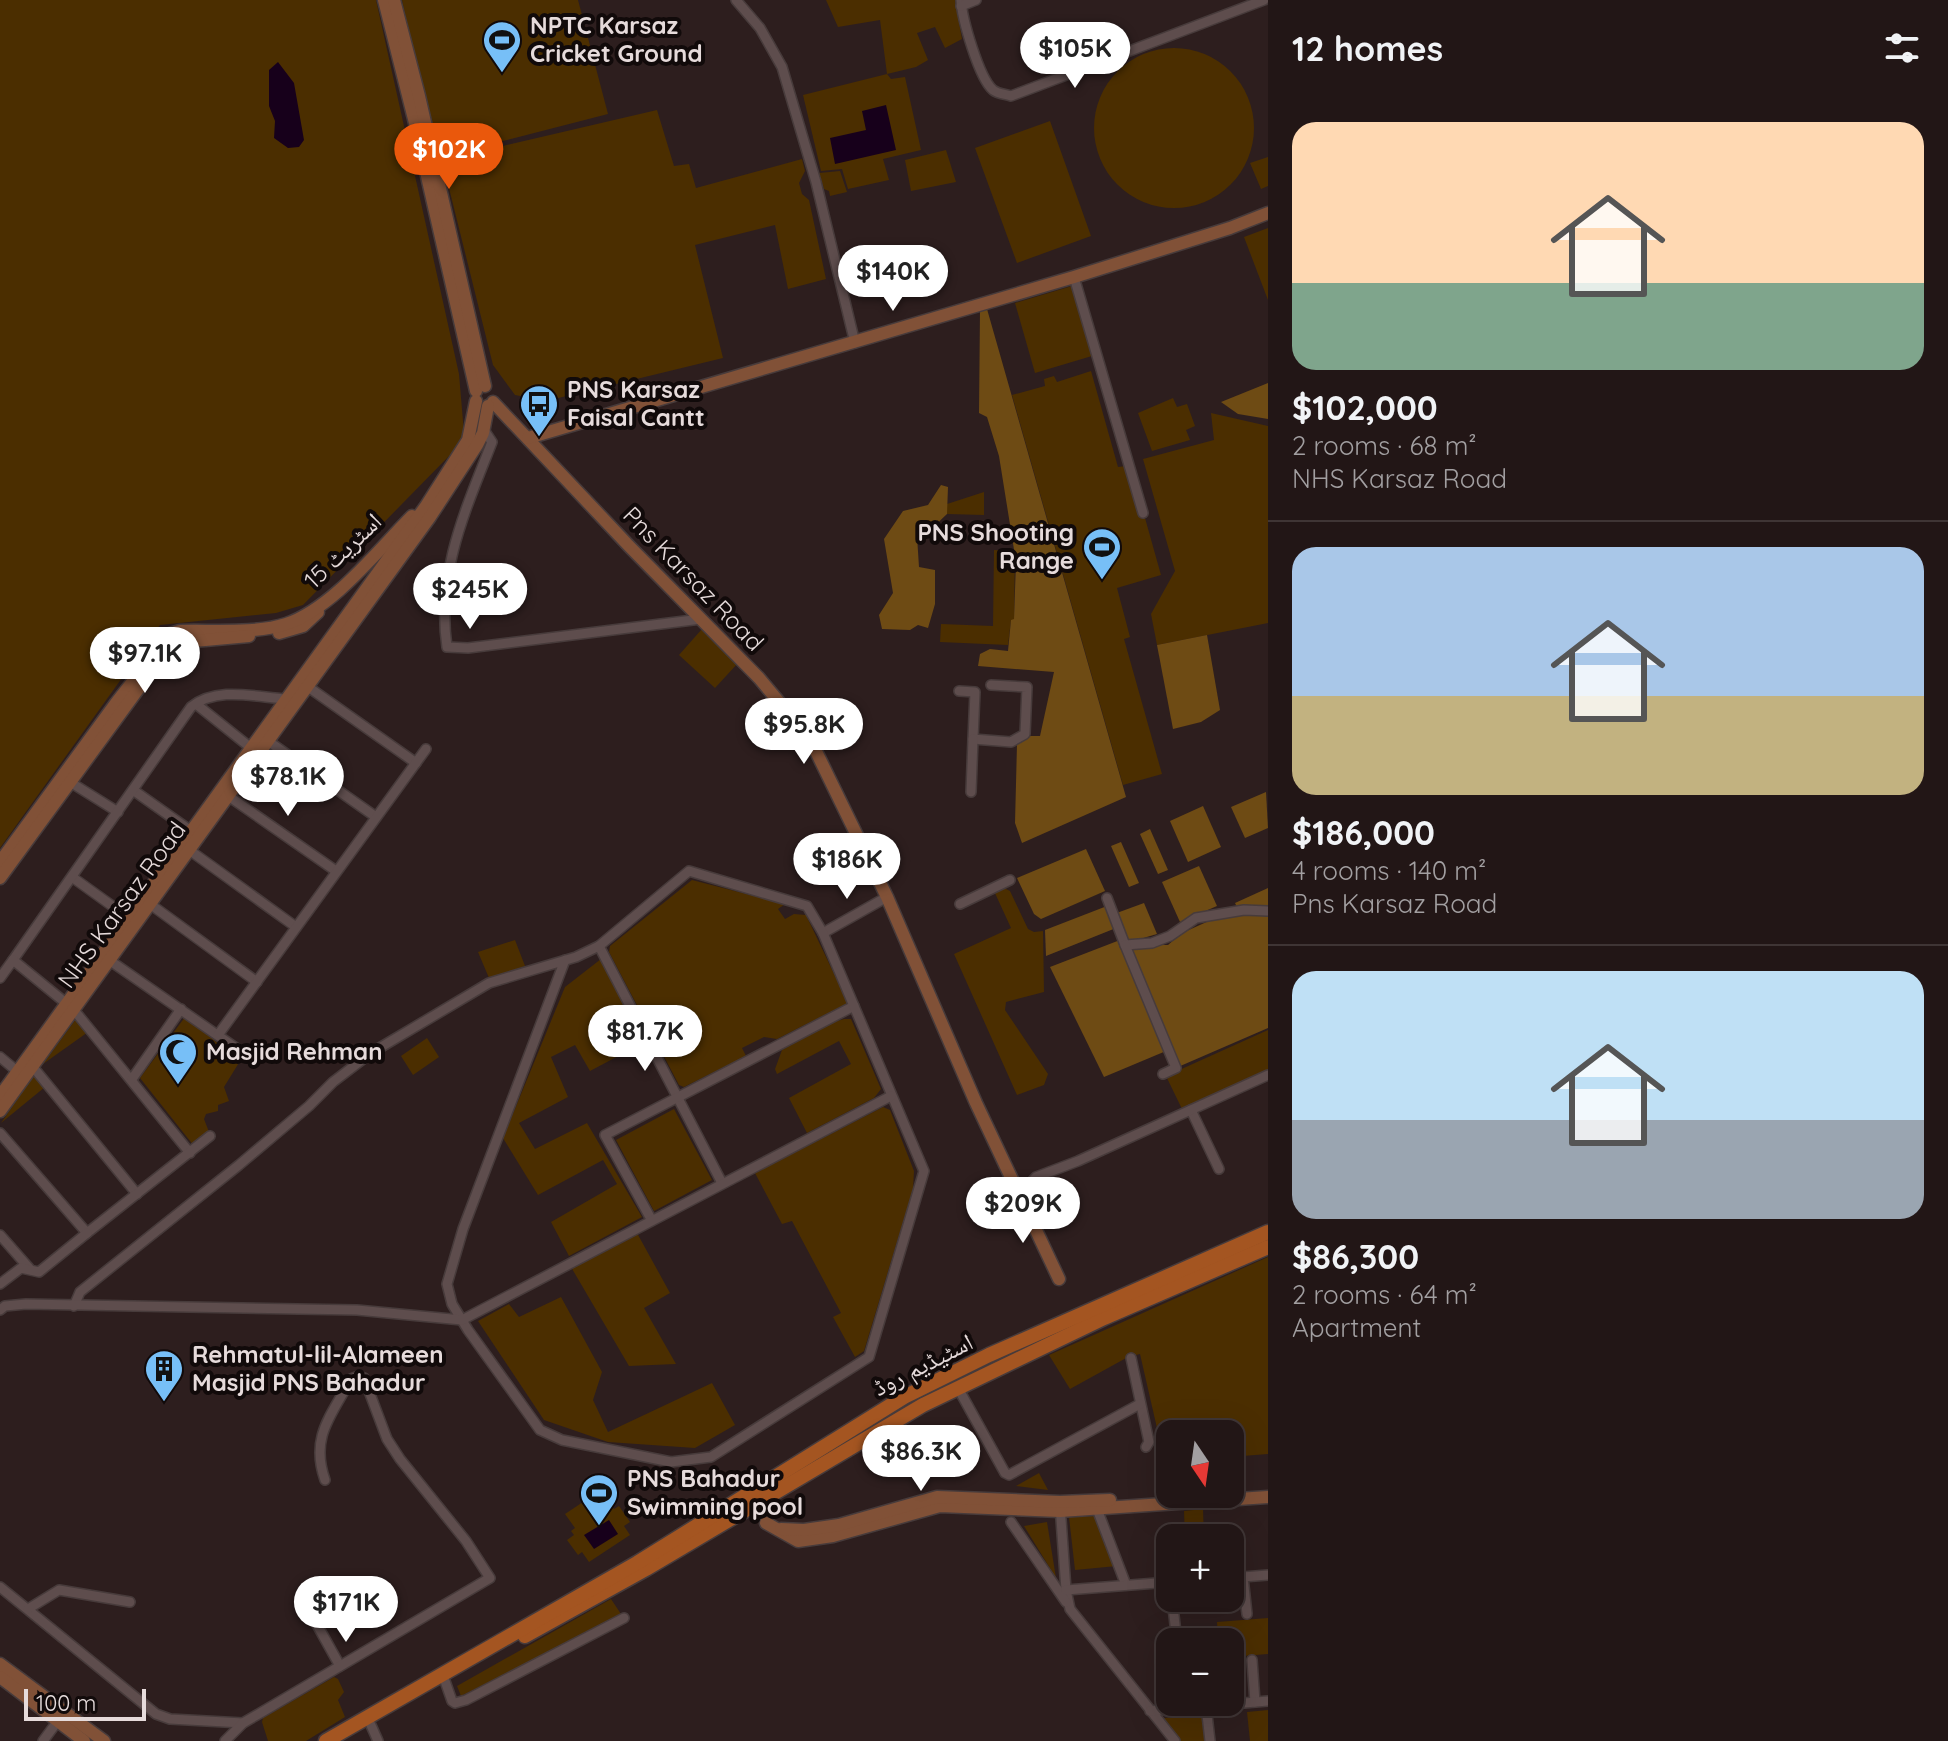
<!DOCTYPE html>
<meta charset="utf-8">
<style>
:root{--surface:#221616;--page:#2e2323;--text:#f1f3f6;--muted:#a29fa1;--line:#3f3535;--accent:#ea580c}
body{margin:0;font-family:Quicksand,"Noto Naskh Arabic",sans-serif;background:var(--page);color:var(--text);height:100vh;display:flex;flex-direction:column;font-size:30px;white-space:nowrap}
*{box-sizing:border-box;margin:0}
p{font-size:26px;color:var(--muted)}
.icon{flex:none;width:44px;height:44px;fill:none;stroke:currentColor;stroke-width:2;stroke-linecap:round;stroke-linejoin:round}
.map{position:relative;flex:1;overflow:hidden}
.side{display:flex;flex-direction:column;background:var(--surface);width:680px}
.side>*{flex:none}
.needle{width:52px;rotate:167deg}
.fabs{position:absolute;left:1156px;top:1420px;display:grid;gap:16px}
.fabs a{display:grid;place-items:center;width:88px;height:88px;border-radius:16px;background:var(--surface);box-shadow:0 8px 32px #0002,0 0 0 2px var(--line);font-size:40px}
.scale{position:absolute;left:24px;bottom:20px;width:122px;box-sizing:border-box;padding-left:8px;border:4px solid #e6dbdb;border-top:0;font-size:22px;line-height:28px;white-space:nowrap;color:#e6dbdb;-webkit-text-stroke:6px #110a0a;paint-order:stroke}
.price{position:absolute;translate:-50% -68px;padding:0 18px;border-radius:28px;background:#fff;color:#222;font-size:26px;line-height:52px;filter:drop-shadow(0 2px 4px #0008)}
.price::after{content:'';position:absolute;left:50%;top:48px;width:24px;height:18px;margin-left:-12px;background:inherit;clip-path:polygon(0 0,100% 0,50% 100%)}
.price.active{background:var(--accent);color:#fff}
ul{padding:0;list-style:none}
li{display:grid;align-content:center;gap:16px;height:424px;padding:0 24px}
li+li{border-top:2px solid var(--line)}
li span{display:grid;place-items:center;height:248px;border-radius:24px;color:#555}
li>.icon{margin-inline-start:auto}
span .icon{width:144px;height:144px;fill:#fffc;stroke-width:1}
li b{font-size:34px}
h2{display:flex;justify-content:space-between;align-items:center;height:96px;padding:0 24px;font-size:34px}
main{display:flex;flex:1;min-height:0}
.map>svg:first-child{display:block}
.green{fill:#4b2e00}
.forest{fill:#6e4b14}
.water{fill:#17001b}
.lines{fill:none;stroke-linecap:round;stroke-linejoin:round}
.street-casing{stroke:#473b3b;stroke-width:12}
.secondary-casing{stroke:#473b3b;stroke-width:15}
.primary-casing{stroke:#473b3b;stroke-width:17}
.street{stroke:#5e4d4d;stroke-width:9}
.secondary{stroke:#815137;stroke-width:12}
.primary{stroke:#a45521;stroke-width:14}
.labels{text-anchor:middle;stroke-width:8;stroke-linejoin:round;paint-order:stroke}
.poi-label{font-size:24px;font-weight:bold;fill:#e6dbdb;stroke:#110a0a;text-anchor:start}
.street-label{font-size:24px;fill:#e6dbdb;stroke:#110a0a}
</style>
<main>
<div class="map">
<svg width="1268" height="1741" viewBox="0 0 1268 1741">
<rect width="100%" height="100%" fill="#2d1e1e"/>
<g class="green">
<path d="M0 0H376L459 374 464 433 451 454 303 605 276 613 160 625 0 848Z"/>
<path d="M402 0H578L608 114 437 158Z"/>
<path d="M826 0H955L962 39 945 48 935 27 917 33 928 60 916 67 887 74 891 79 905 77 921 150 883 159 889 180 848 189 842 169 821 171 803 95 887 74 880 20 838 27Z"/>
<circle cx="1174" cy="128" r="80"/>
<path d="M657 110 674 166 689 164 696 188 802 159 805 171 799 183 802 194 809 200 826 279 788 289 775 225 695 245 723 358 546 401 515 395 493 365 442 160Z"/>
<path d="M1050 121 1091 236 1017 263 975 148Z"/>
<path d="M946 150 956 182 911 191 905 160Z"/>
<path d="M1268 157V186L1261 189 1250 163Z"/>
<path d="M840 171 847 192 830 196 829 191 824 189 819 173Z"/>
<path d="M1268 228V300L1244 237Z"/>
<path d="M1072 286 1092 356 1035 373 1015 303Z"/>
<path d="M1091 371 1118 467 1126 466 1140 518H1145L1161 575 1117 588 1130 637 1124 639 1162 774 1123 785 1012 395 1045 386 1044 379 1054 376 1057 382Z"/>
<path d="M1173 398 1177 407 1187 404 1195 426 1186 430 1190 440 1152 451 1138 413Z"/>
<path d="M1211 413 1268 426V623L1157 645 1151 614 1175 571 1143 459 1214 440Z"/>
<path d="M984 492V515L947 514V504Z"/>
<path d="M994 550 1015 551 1014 620H1011L1008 645 940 642 941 624 993 626Z"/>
<path d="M702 629 738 663 715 688 679 655Z"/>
<path d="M692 880 785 904 778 909 785 919 794 914 806 915 848 1003 777 1039 764 1037 742 1048 746 1056 684 1087 679 1085 609 952 610 946Z"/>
<path d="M1002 887 1010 891 1028 929 1034 932 1043 931 1044 992 1006 1002 1005 1010 1048 1074 1044 1085 1017 1095 954 954 1011 928 994 891Z"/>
<path d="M515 940 525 966 489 978 478 952Z"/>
<path d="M601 959 643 1043 590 1071 575 1045 551 1057 568 1097 519 1123 535 1149 587 1123 642 1217 569 1256 551 1222 617 1184 603 1160 538 1195 503 1138 565 987Z"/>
<path d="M185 1017 240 1061 224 1087 229 1101 218 1105V1111L206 1114 204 1119 209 1132 194 1146 140 1078Z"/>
<path d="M76 1019 88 1032 43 1064Z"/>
<path d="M844 1019H851L881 1089 874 1098 807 1133 789 1098 851 1064 839 1041 777 1074 775 1069 782 1050 834 1022Z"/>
<path d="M1268 1030V1070L1182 1109 1166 1076Z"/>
<path d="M427 1038 439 1057 413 1075 401 1056Z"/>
<path d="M35 1074 45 1087 1 1123Z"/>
<path d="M883 1107 890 1110 914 1171 913 1189 864 1351 855 1357 833 1317 841 1313 792 1221 782 1224 755 1173Z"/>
<path d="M674 1109 712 1180 654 1211 616 1140Z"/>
<path d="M637 1233 670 1293 644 1308 676 1364 629 1366 571 1267Z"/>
<path d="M1268 1257V1454L1230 1457V1434H1170V1462L1165 1463 1140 1354 1128 1357 1070 1389 1049 1355Z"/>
<path d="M561 1297 602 1372 593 1400 608 1432 712 1383 735 1425 695 1448 608 1442 544 1420 478 1321 509 1304 519 1317Z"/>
<path d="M1039 1473 1048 1490 1016 1486Z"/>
<path d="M598 1492 608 1507 611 1505 614 1509 619 1506 630 1522 624 1526 630 1535 589 1562 582 1552 578 1555 567 1540 574 1535 571 1531 575 1528 565 1514Z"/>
<path d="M1203 1509 1204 1538H1185L1184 1511Z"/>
<path d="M1098 1516 1117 1566 1075 1570 1069 1517Z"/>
<path d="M1047 1522 1056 1578 1024 1526Z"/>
<path d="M611 1599 621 1614 619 1617 461 1696 457 1686Z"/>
<path d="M1268 1618V1654L1230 1657V1642H1218L1217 1622Z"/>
<path d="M334 1677 338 1679 344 1692 338 1700 345 1717 306 1741H268L262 1722 263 1718Z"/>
<path d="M1268 1710V1741H1250L1247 1712Z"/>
<path d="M1202 1714 1205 1741H1175L1156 1719Z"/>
</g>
<g class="forest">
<path d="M987 309 1126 797 1022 843 1015 823 1017 744 1026 736H1040L1054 672 978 666 980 654 990 649 1008 651 1011 620 1014 619 1016 562 999 456 987 417 979 413 980 310Z"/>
<path d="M1268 383V419L1238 414 1221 402Z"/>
<path d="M941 485 948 487 947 514 925 535 917 536 919 567 935 570V604L928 628 918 625 910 630 882 629 879 615 893 593 884 539 903 511 928 505Z"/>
<path d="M1207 635 1220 710 1201 722 1173 729 1157 645Z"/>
<path d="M1266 792 1268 828 1245 838 1231 807Z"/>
<path d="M1203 806 1221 847 1188 862 1170 821Z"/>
<path d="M1150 829 1168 870 1158 874 1140 834Z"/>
<path d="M1121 842 1139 883 1129 887 1111 846Z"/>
<path d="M1086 849 1105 891 1041 919 1034 914 1017 878Z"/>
<path d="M1199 866 1217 906 1180 922 1162 882Z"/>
<path d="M1268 888V909H1238L1235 903Z"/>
<path d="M1144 903 1157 934 1126 943 1114 914Z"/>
<path d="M1107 906 1116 928 1046 956 1045 930Z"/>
<path d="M1268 912V1028L1178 1067 1127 945H1168L1182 933 1211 920 1233 915Z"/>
<path d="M1120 940 1166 1051 1104 1077 1050 967Z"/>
</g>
<g class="water">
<path d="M278 62 294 83 304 140 299 147 288 148 274 138 275 121 269 106V70Z"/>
<path d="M886 105 896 150 835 164 830 138 866 130 862 111Z"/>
<path d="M609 1520 618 1534 594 1549 584 1535Z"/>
</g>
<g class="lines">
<defs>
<g id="street">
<path d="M736 0 760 28 782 67 816 182 855 343"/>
<path d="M961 0C962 19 979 78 993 90 998 94 1005 94 1011 96L1264 0"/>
<path d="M961 6 976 0"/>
<path d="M1074 277 1143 513"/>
<path d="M484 430 492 442C466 509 436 573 447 647L468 648 701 619"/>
<path d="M304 684 416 763"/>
<path d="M959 691 975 692 973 739 1011 742 1025 734 1027 687 991 685"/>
<path d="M196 704 251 748"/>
<path d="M268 741 376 817"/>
<path d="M70 782 118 812"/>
<path d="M133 790 191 831"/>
<path d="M971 792 973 739"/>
<path d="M224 793 336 871"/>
<path d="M185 847 296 927"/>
<path d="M72 877 129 918"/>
<path d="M1107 898 1125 945 1152 943 1170 936 1196 918 1244 910 1268 911"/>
<path d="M150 904 257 982"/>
<path d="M960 904 1010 880"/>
<path d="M823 933 887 897"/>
<path d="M1125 945 1176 1068 1163 1074"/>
<path d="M599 946 722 1183"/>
<path d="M13 960 191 707C217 686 255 697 286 699"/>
<path d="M109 960 246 1055"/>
<path d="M0 978 13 960 67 1004"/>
<path d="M74 1010 190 1153"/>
<path d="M218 1035 426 749"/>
<path d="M0 1057 18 1072"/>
<path d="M33 1067 137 1194"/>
<path d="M132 1079 181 1009"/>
<path d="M1191 1110 1219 1169"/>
<path d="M0 1133 87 1233 210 1136"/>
<path d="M1019 1195 1036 1177 1078 1161 1268 1075"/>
<path d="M651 1219 605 1135 854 1006"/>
<path d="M0 1235 29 1268"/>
<path d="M0 1284 21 1268 39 1272 87 1233"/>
<path d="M74 1306 80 1292 239 1165 309 1106 333 1082 371 1053 489 983 576 957 599 946 689 871 807 906 823 933 924 1171 869 1357 711 1457 671 1462 562 1440 540 1430 468 1330 452 1304 447 1284 463 1229 565 960"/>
<path d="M0 1310 5 1306 26 1304 357 1310 462 1320 891 1096"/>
<path d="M1131 1358 1149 1442 1146 1447"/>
<path d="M958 1388 1005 1473 1009 1475 1140 1404"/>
<path d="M1060 1505 1066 1590 1070 1609 1175 1741"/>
<path d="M1097 1509 1126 1585"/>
<path d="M1011 1522 1066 1602"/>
<path d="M1243 1577 1247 1614"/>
<path d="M1230 1578 1268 1575"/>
<path d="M0 1587 156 1714 170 1719 243 1723"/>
<path d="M1066 1590 1170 1582"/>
<path d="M1172 1598 1177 1642"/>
<path d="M28 1609 59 1590 130 1602"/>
<path d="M310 1612 340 1666"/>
<path d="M1252 1660 1255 1702"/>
<path d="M445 1681 452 1701 455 1703 466 1700 624 1618"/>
<path d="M1206 1706 1210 1741"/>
<path d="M1150 1711 1268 1701"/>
<path d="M370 1723 378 1741"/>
<path d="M43 1741 60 1718"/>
<path d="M225 1741 243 1723 262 1712 490 1578 466 1541 400 1459 387 1439 364 1378 358 1376 351 1379C331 1416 310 1437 325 1480"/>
</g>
<g id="secondary">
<path d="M384 0 414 119 476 391"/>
<path d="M394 0 419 96 485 386"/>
<path d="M493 402 629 546 759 678 810 739 887 897 976 1103 1059 1279"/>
<path d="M528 438 1074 277 1230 228 1268 213"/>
<path d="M279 633 303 626 318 612"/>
<path d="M0 862 116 703 170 634 180 631C211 630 256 634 286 624 332 609 378 550 412 516"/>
<path d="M0 878 169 647 183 642 249 636"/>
<path d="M0 1096 426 506 468 440 476 401"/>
<path d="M0 1111 430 517 477 445 483 433 488 406"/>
<path d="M766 1523 798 1541 833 1536 940 1506 1060 1511 1268 1497"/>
<path d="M781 1529 804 1530 839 1525 937 1497 1060 1502 1110 1500"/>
<path d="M0 1664 104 1741"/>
<path d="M0 1677 84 1741"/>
</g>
<g id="primary">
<path d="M525 1636 646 1569 923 1405 1104 1318 1268 1247"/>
<path d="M326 1741 637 1563 904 1397 989 1355 1268 1232"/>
</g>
</defs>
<use href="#street" class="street-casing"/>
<use href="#secondary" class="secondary-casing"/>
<use href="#primary" class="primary-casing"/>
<use href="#street" class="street"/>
<use href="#secondary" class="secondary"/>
<use href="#primary" class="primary"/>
</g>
<defs>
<symbol id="stadium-pin" viewBox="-11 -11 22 30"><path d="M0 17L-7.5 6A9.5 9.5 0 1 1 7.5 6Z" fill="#77bff7" stroke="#110a0a"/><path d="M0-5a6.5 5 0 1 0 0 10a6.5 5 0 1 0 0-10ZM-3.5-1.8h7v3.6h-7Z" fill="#111"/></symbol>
<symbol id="bus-pin" viewBox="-11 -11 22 30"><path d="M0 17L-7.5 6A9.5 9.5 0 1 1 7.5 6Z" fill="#77bff7" stroke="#110a0a"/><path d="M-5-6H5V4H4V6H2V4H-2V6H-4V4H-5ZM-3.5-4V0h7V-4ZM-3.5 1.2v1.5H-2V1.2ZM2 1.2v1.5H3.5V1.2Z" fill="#111"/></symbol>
<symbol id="mosque-pin" viewBox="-11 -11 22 30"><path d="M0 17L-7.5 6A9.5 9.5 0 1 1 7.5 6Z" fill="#77bff7" stroke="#110a0a"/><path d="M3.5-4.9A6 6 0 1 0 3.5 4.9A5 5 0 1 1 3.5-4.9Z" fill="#111"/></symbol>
<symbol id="building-pin" viewBox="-11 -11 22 30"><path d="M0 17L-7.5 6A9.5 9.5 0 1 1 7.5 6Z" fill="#77bff7" stroke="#110a0a"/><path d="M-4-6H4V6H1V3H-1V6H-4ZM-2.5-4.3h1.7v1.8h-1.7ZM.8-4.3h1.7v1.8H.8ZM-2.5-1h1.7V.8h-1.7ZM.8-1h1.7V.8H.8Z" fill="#111"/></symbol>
</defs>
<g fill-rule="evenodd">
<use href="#stadium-pin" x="480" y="18" width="44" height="60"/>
<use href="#bus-pin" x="517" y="382" width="44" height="60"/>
<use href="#stadium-pin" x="1080" y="525" width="44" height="60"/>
<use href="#mosque-pin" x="156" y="1030" width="44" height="60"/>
<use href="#building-pin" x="142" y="1347" width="44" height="60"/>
<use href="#stadium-pin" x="577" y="1471" width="44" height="60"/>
</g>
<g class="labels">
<g class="poi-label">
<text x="530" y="34">NPTC Karsaz<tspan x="530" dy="28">Cricket Ground</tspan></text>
<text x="567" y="398">PNS Karsaz<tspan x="567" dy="28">Faisal Cantt</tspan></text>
<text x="1074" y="541" text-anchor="end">PNS Shooting<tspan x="1074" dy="28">Range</tspan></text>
<text x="206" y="1060">Masjid Rehman</text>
<text x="192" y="1363">Rehmatul-lil-Alameen<tspan x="192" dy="28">Masjid PNS Bahadur</tspan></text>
<text x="627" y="1487">PNS Bahadur<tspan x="627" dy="28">Swimming pool</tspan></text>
</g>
<g class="street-label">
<text transform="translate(343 551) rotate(-44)" y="8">اسٹریٹ 15</text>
<text transform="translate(693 579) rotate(46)" y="8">Pns Karsaz Road</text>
<text transform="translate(122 905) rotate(-54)" y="8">NHS Karsaz Road</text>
<text transform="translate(923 1365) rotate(-27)" y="8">اسٹیڈیم روڈ</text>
</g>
</g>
</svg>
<div class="fabs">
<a><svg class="needle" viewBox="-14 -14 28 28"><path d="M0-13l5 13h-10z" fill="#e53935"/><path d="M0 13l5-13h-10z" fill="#a29fa1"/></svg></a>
<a>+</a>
<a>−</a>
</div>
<div class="scale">100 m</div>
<b class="price" style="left:1075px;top:90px">$105K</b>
<b class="price active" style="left:449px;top:191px">$102K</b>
<b class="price" style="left:893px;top:313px">$140K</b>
<b class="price" style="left:470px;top:631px">$245K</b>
<b class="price" style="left:145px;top:695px">$97.1K</b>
<b class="price" style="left:804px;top:766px">$95.8K</b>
<b class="price" style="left:288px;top:818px">$78.1K</b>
<b class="price" style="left:847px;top:901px">$186K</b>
<b class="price" style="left:645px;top:1073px">$81.7K</b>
<b class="price" style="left:1023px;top:1245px">$209K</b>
<b class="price" style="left:921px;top:1493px">$86.3K</b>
<b class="price" style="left:346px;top:1644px">$171K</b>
</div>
<section class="side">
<h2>12 homes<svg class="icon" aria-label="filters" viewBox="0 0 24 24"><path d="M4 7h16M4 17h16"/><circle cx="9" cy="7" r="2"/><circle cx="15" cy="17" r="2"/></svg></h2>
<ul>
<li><span style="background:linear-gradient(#ffd9b3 65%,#7fa58c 0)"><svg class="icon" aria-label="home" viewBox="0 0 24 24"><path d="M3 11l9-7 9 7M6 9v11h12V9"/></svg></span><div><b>$102,000</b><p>2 rooms · 68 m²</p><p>NHS Karsaz Road</p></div></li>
<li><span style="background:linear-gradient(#a9c7e8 60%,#c2b280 0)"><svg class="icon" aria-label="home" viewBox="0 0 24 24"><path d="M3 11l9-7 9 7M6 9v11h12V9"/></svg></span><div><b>$186,000</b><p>4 rooms · 140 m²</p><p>Pns Karsaz Road</p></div></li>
<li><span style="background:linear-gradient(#bfe0f5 60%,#9aa5b1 0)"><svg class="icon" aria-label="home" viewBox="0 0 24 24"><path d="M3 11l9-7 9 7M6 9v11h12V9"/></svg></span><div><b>$86,300</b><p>2 rooms · 64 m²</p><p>Apartment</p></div></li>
</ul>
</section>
</main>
